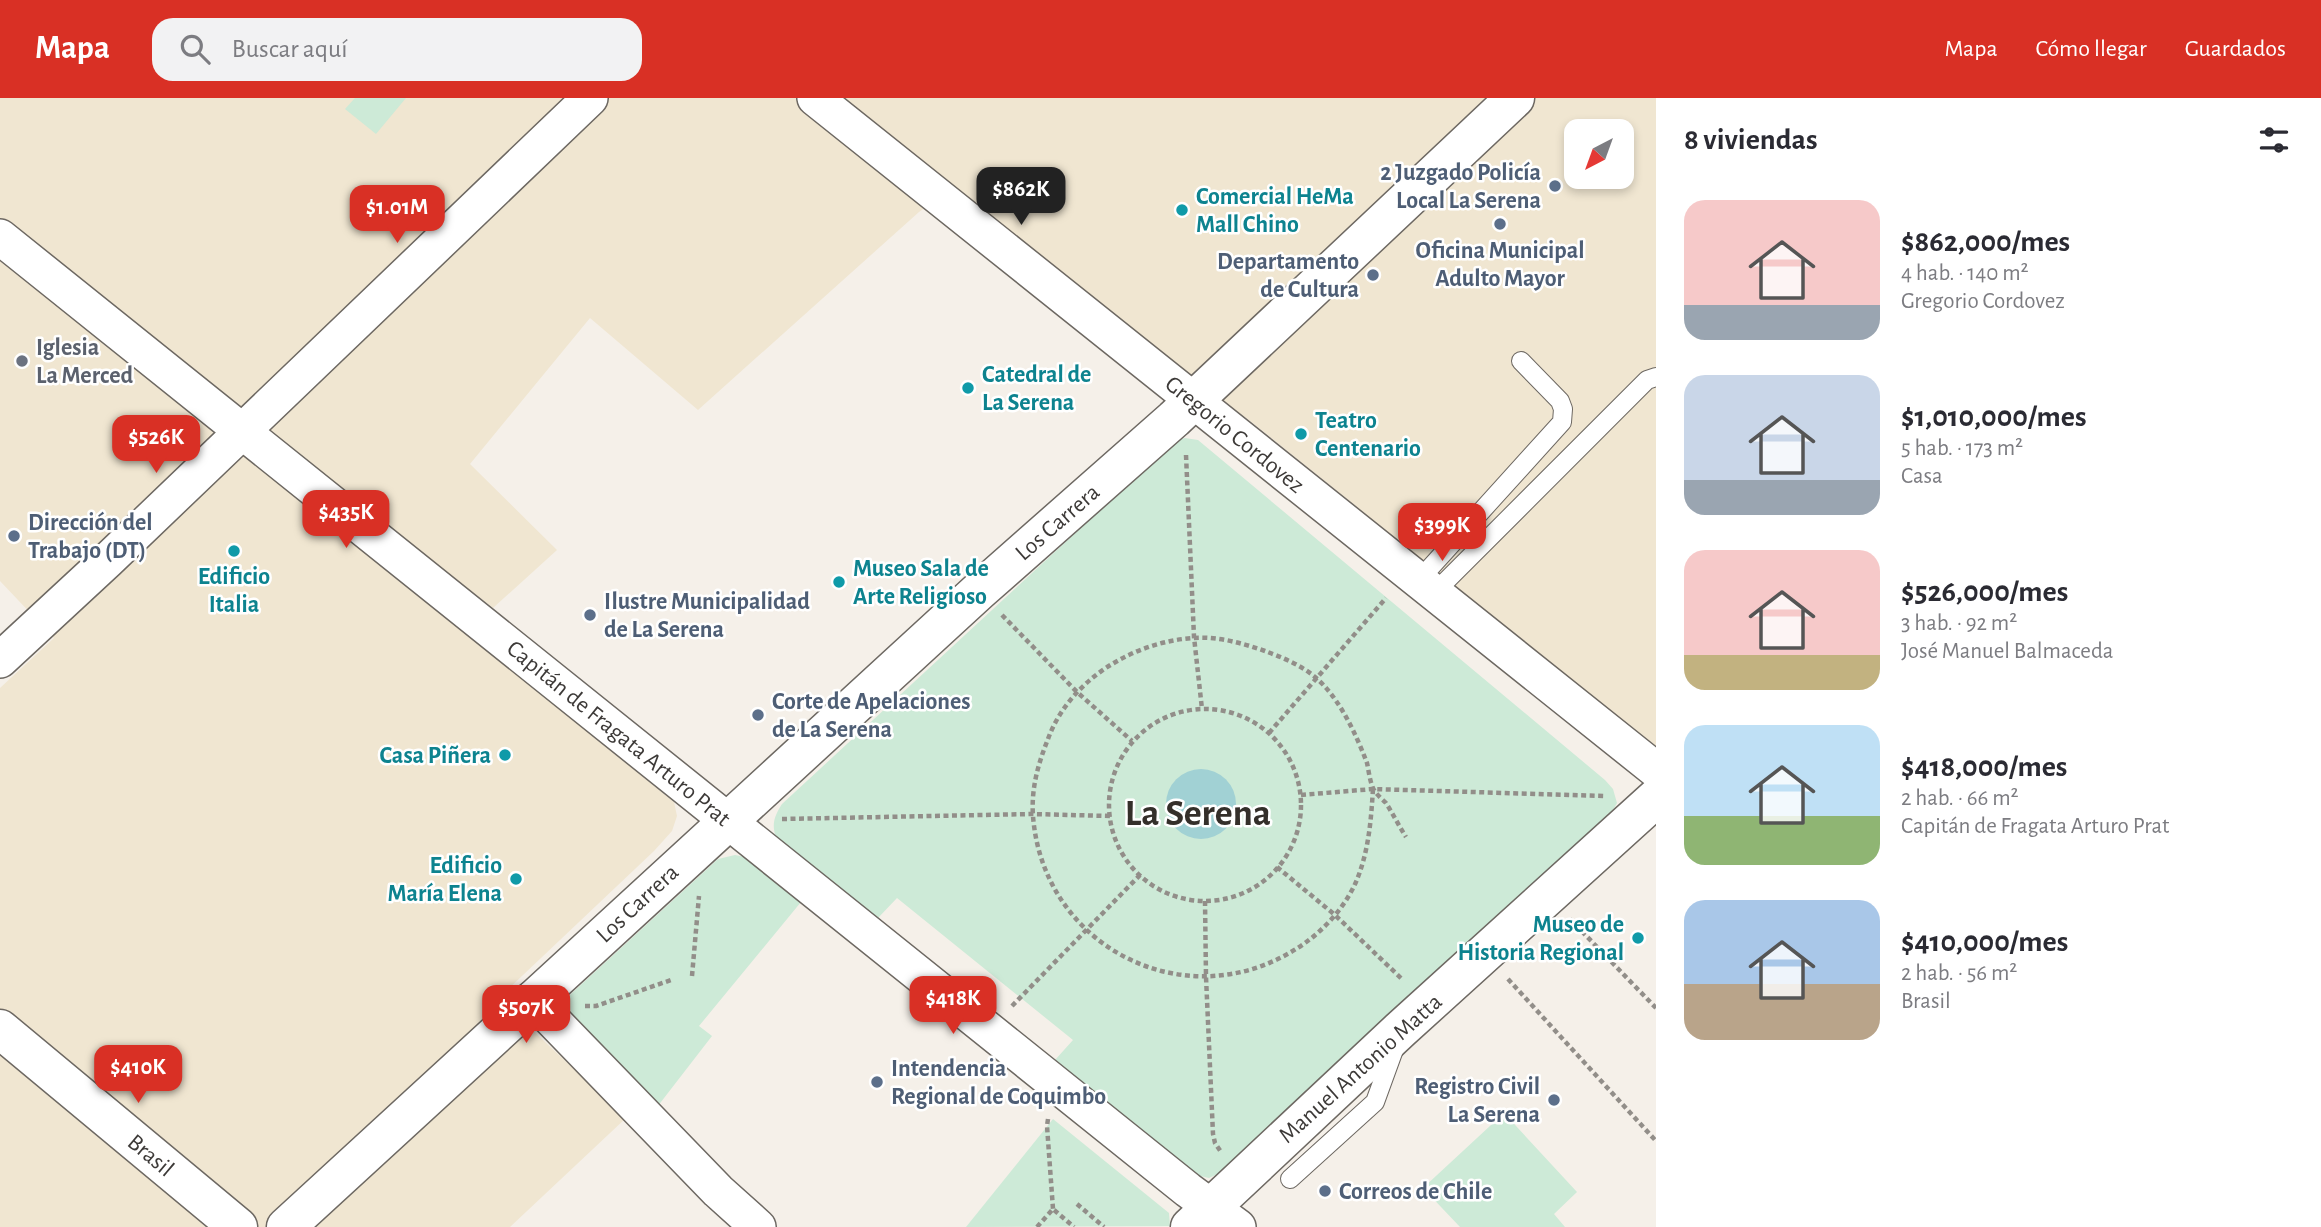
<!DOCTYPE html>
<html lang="es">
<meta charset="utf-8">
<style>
:root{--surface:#fff;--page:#f2f2f3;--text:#2b2b33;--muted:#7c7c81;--accent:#d93025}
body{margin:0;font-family:"Alegreya Sans",sans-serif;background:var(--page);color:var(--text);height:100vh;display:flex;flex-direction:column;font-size:26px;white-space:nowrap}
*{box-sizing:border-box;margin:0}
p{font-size:23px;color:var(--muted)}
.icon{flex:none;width:38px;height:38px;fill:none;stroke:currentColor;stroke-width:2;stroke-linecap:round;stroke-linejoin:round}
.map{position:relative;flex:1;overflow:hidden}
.sheet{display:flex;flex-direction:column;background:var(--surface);width:665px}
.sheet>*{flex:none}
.needle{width:46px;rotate:221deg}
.buttons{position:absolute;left:1564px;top:21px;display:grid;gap:14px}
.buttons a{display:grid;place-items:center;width:70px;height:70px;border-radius:14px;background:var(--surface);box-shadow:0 4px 10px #0003;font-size:35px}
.price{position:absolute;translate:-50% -60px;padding:0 16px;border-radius:14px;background:var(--accent);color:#fff;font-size:23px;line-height:46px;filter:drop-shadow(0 2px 4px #0008)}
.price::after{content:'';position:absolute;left:50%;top:42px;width:21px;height:16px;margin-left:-10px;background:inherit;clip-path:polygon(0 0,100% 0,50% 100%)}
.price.current{background:#222;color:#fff}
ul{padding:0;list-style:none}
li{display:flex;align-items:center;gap:21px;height:175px;padding:0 28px}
li span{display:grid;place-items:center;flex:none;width:196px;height:140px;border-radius:21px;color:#555}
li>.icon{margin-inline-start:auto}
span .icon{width:84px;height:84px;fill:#fffc;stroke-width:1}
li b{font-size:30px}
h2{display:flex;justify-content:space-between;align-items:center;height:84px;padding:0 28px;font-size:30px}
header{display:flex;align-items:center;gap:42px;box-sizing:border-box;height:98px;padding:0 35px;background:var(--accent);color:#fff}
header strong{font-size:33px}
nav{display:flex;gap:38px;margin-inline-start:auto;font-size:24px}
.search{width:490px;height:63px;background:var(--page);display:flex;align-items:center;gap:18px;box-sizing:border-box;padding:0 24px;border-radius:21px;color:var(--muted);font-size:26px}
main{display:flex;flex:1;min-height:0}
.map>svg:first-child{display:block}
.commercial{fill:#f0e6d1;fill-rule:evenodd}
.green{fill:#cdead7}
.water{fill:#a1d1d4}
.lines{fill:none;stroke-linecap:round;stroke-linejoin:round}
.service-casing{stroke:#6d6862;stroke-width:20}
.minor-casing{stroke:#6d6862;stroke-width:38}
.tertiary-casing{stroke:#6d6862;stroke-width:41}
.path{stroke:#928e89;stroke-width:4.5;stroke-dasharray:5 3.5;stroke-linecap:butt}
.service{stroke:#fff;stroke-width:18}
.minor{stroke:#fff;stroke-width:35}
.tertiary{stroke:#fff;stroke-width:38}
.service-dot{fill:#5c6f8a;stroke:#fff;stroke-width:2.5}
.culture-dot{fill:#0f9aa8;stroke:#fff;stroke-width:2.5}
.worship-dot{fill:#6b7280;stroke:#fff;stroke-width:2.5}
.labels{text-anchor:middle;stroke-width:5;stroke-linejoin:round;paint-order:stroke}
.service-label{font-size:24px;font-weight:bold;fill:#4e5e75;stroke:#fff;text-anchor:start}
.culture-label{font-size:24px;font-weight:bold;fill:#0d838f;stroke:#fff;text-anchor:start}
.worship-label{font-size:24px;font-weight:bold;fill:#5b616d;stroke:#fff;text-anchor:start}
.street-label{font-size:24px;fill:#3d3a38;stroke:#fff}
.town-label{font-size:38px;font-weight:bold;fill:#342f2a;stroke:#fff}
</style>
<header>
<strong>Mapa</strong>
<div class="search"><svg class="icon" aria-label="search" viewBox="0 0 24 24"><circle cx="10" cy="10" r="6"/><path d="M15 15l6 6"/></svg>Buscar aquí</div>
<nav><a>Mapa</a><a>Cómo llegar</a><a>Guardados</a></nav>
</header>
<main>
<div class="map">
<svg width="1656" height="1129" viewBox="0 0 1656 1129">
<rect width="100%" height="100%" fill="#f5f0e9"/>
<path class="commercial" d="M0 0H1656V660L1420 461 1398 442 1395 445 1360 416 1362 413 1249 322 939 100 919 114 698 312 590 220 470 366 557 452 493 510 379 422 346 438 674 704 677 718 672 733 654 753 505 894 526 926 626 1020 510 1129H0V590L54 540 0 483ZM1577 33H1622V79H1577Z"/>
<g class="green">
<path d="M355 0H406L376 36 345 11Z"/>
<path d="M1185 340 1198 342 1605 682 1613 691 1617 705 1609 719 1224 1073 1209 1080 1196 1077 1055 962 1073 942 897 800 878 820 776 739C771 726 775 717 782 706L1175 343Z"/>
<path d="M735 757 745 759 801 804 699 928 712 938 654 1013 568 920 561 905 718 761Z"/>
<path d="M1504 1015 1577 1094 1554 1116 1565 1129H1460L1423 1090Z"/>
<path d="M1053 1021 1169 1115 1170 1128 966 1129Z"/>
</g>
<circle class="water" cx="1201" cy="706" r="35"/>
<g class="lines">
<defs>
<g id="service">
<path d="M1419 482 1562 324 1563 311 1560 303 1521 263"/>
<path d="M1434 495 1647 282 1656 279"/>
<path d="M1290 1081 1375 1004 1395 949"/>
</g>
<g id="minor">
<path d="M815 0 1656 672"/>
<path d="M0 139 1188 1092 1238 1129"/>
<path d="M0 562 108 462 590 0"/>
<path d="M532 901 718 1093 758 1129"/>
</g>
<g id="tertiary">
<path d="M0 931 238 1129"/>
<path d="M286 1129 979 493 1174 321 1515 0"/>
<path d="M1190 1129 1400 932 1656 700"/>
</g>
</defs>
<use href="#service" class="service-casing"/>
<use href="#minor" class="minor-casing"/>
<use href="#tertiary" class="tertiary-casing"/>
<g class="path">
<path d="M1186 357 1194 539 1202 611"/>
<path d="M1002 517 1077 594 1132 643"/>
<circle cx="1205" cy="707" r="96"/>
<path d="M1269 635 1386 500"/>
<path d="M1373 691C1371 722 1369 750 1358 779 1347 808 1322 835 1296 851 1185 921 1043 849 1033 718 1031 691 1038 666 1048 641 1069 583 1132 544 1193 540 1217 538 1242 545 1265 553 1281 559 1301 567 1315 579 1339 599 1356 636 1367 665 1369 674 1370 685 1374 692 1377 697 1382 701 1386 705 1393 716 1399 728 1406 739"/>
<path d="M1301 697 1373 691 1604 698"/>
<path d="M782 721 1032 716 1110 718"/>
<path d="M1277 769 1335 817 1403 882"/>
<path d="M1205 803 1206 879 1213 1036 1215 1045 1221 1054"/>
<path d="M1570 821 1656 910"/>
<path d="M692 878 699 798"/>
<path d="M1508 881 1656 1043"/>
<path d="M585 908H596L671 882"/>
<path d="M1012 908 1140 777"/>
<path d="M1048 1021 1047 1028 1053 1111"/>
<path d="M1077 1106 1104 1129"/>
<path d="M1037 1129 1053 1111 1074 1129"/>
</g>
<use href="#service" class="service"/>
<use href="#minor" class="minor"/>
<use href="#tertiary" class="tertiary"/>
</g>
<g class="service-dot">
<circle cx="1555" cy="88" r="7"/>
<circle cx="1500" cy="126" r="7"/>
<circle cx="1373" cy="177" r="7"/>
<circle cx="14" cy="438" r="7"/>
<circle cx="590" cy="517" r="7"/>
<circle cx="758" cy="617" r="7"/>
<circle cx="877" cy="984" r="7"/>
<circle cx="1554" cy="1002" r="7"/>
<circle cx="1325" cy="1093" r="7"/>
</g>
<g class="culture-dot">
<circle cx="1182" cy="112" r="7"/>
<circle cx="968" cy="290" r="7"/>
<circle cx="1301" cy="336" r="7"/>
<circle cx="234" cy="453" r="7"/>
<circle cx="839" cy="484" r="7"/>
<circle cx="505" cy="657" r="7"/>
<circle cx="516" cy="781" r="7"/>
<circle cx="1638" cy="840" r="7"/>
</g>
<circle class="worship-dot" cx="22" cy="263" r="7"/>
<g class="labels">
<g class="service-label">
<text x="1541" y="82" text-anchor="end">2 Juzgado Policía<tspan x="1541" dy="28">Local La Serena</tspan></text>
<text x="1500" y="160" text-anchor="middle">Oficina Municipal<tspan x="1500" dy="28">Adulto Mayor</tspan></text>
<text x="1359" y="171" text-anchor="end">Departamento<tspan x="1359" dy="28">de Cultura</tspan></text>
<text x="28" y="432">Dirección del<tspan x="28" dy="28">Trabajo (DT)</tspan></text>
<text x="604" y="511">Ilustre Municipalidad<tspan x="604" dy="28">de La Serena</tspan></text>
<text x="772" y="611">Corte de Apelaciones<tspan x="772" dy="28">de La Serena</tspan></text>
<text x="891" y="978">Intendencia<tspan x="891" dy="28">Regional de Coquimbo</tspan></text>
<text x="1540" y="996" text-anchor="end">Registro Civil<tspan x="1540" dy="28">La Serena</tspan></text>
<text x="1339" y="1101">Correos de Chile</text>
</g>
<g class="culture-label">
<text x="1196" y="106">Comercial HeMa<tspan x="1196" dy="28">Mall Chino</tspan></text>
<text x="982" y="284">Catedral de<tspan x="982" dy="28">La Serena</tspan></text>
<text x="1315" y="330">Teatro<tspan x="1315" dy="28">Centenario</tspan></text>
<text x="853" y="478">Museo Sala de<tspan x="853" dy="28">Arte Religioso</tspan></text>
<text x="234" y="486" text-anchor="middle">Edificio<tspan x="234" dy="28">Italia</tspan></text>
<text x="491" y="665" text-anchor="end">Casa Piñera</text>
<text x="502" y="775" text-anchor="end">Edificio<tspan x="502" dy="28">María Elena</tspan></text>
<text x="1624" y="834" text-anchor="end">Museo de<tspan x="1624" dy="28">Historia Regional</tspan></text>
</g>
<g class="worship-label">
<text x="36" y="257">Iglesia<tspan x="36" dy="28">La Merced</tspan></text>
</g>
<g class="street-label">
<text transform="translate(1235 336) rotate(39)" y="8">Gregorio Cordovez</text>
<text transform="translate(1057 424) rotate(-41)" y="8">Los Carrera</text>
<text transform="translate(619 635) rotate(39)" y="8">Capitán de Fragata Arturo Prat</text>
<text transform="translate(637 805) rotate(-43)" y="8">Los Carrera</text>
<text transform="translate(1360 970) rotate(-42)" y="8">Manuel Antonio Matta</text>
<text transform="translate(151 1057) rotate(40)" y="8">Brasil</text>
</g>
<g class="town-label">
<text x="1198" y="727">La Serena</text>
</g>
</g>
</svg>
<div class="buttons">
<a><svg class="needle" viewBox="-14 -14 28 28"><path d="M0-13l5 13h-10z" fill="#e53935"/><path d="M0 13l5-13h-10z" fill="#7c7c81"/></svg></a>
</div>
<b class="price current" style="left:1021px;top:129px">$862K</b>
<b class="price" style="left:397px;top:147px">$1.01M</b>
<b class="price" style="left:156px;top:377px">$526K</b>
<b class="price" style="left:346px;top:452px">$435K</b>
<b class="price" style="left:1442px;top:465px">$399K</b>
<b class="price" style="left:953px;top:938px">$418K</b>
<b class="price" style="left:526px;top:947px">$507K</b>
<b class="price" style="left:138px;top:1007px">$410K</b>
</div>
<section class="sheet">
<h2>8 viviendas<svg class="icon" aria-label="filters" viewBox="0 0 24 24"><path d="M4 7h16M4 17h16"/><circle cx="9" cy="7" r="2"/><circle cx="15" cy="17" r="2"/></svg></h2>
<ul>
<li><span style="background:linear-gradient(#f6c9c9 75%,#9aa5b1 0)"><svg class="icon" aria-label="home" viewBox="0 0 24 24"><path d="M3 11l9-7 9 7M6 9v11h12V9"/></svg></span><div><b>$862,000/mes</b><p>4 hab. · 140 m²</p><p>Gregorio Cordovez</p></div></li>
<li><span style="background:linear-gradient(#c9d6e8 75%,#9aa5b1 0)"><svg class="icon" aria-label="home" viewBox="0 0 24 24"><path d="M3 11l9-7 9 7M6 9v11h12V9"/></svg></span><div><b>$1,010,000/mes</b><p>5 hab. · 173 m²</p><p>Casa</p></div></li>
<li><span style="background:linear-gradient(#f6c9c9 75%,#c2b280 0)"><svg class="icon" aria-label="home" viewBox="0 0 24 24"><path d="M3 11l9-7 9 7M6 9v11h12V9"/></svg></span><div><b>$526,000/mes</b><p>3 hab. · 92 m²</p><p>José Manuel Balmaceda</p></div></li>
<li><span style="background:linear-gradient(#bfe0f5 65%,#8fb573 0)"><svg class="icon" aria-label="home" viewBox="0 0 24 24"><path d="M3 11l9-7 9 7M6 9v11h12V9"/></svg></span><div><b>$418,000/mes</b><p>2 hab. · 66 m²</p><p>Capitán de Fragata Arturo Prat</p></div></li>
<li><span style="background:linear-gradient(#a9c7e8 60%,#b9a48a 0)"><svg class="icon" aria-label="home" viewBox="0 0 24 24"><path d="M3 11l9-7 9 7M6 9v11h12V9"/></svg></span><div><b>$410,000/mes</b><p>2 hab. · 56 m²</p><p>Brasil</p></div></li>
</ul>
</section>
</main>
